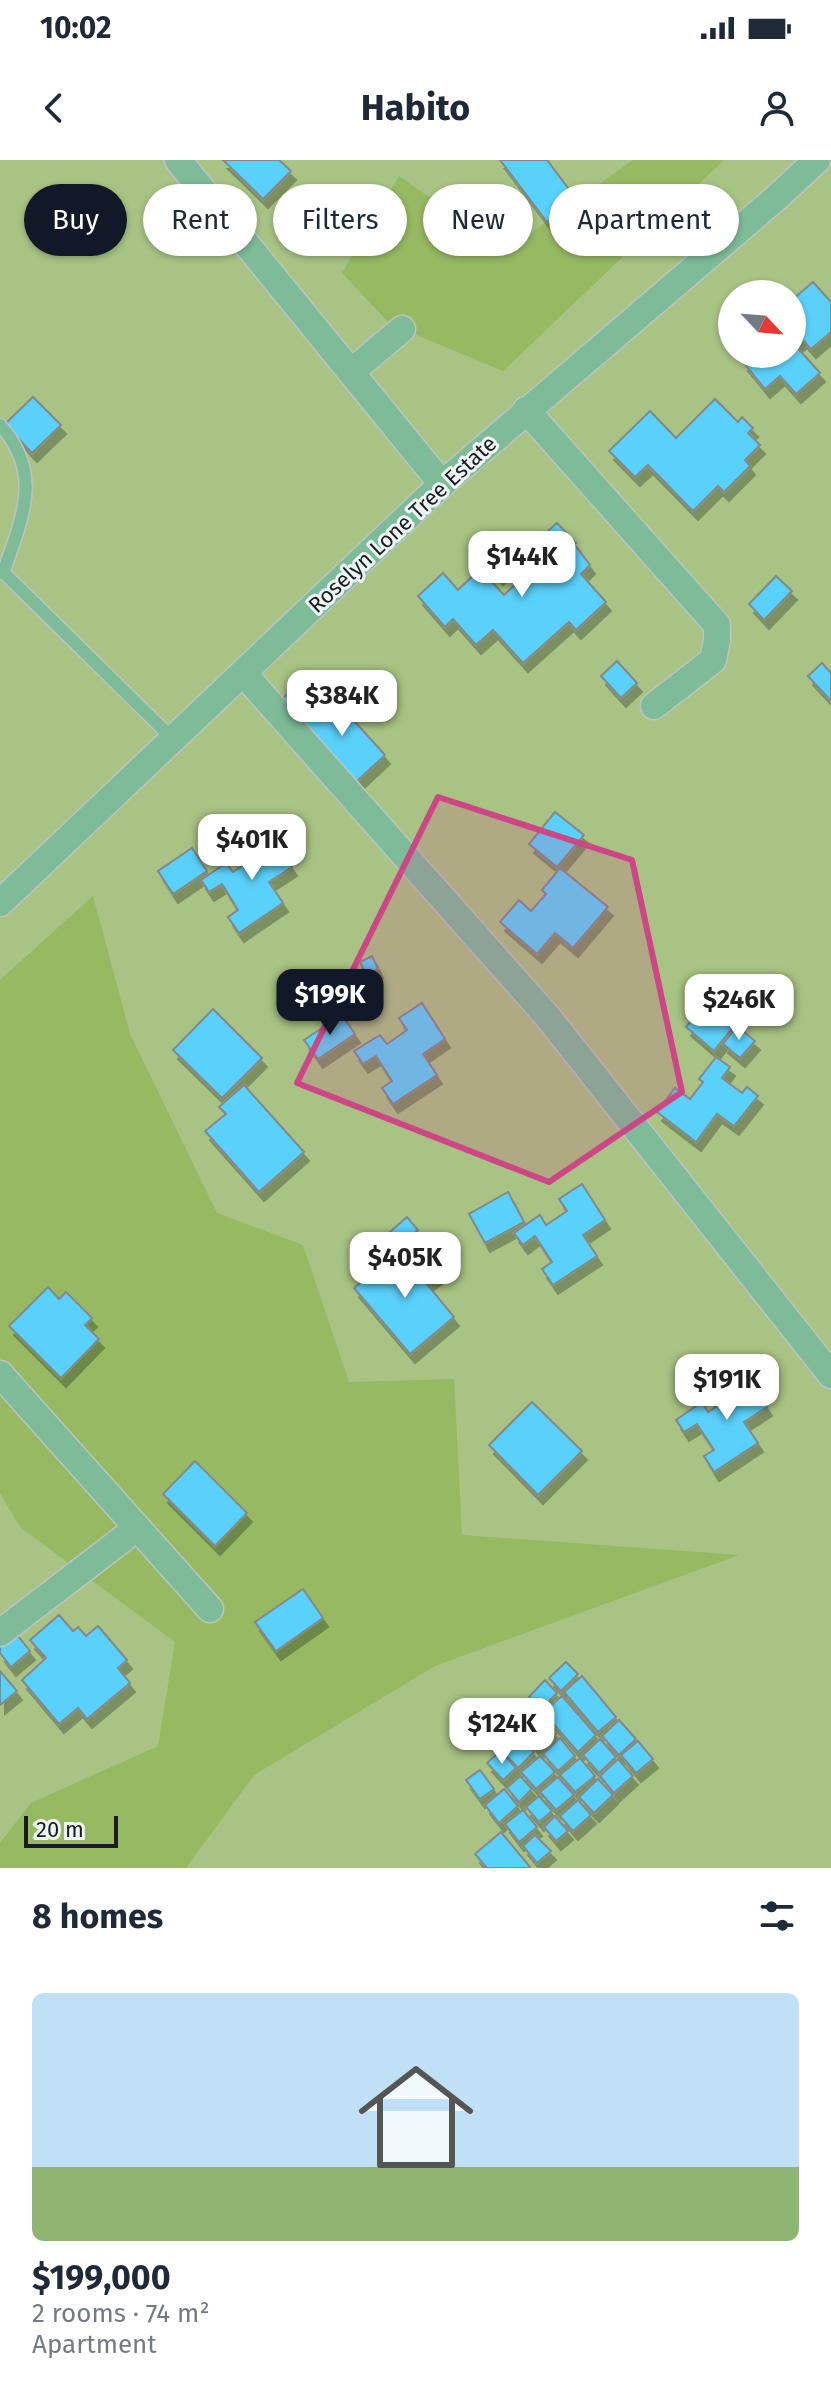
<!DOCTYPE html>
<meta charset="utf-8">
<style>
:root{--surface:#fff;--page:#f2f2f3;--text:#1f2937;--muted:#747a83;--accent:#111827}
body{margin:0;font-family:"Fira Sans",sans-serif;background:var(--page);color:var(--text);height:100vh;display:flex;flex-direction:column;font-size:30px;white-space:nowrap}
*{box-sizing:border-box;margin:0}
p{font-size:26px;color:var(--muted)}
.icon{flex:none;width:44px;height:44px;fill:none;stroke:currentColor;stroke-width:2;stroke-linecap:round;stroke-linejoin:round}
.map{position:relative;height:1708px;overflow:hidden}
.sheet{display:flex;flex-direction:column;background:var(--surface);flex:1}
.sheet>*{flex:none}
.hud{position:absolute;left:24px;top:24px;width:784px;height:72px;display:flex;gap:16px}
.needle{width:52px;rotate:116deg}
.controls{position:absolute;left:718px;top:120px;display:grid;gap:16px}
.controls a{display:grid;place-items:center;width:88px;height:88px;border-radius:50%;background:var(--surface);box-shadow:0 2px 6px #0004;font-size:40px}
.scale{position:absolute;left:24px;bottom:20px;width:94px;box-sizing:border-box;padding-left:8px;border:4px solid #1a1d1d;border-top:0;font-size:22px;line-height:28px;white-space:nowrap;color:#1a1d1d;-webkit-text-stroke:6px #edf5f5;paint-order:stroke}
.price{position:absolute;translate:-50% -68px;padding:0 18px;border-radius:16px;background:#fff;color:#222;font-size:26px;line-height:52px;filter:drop-shadow(0 2px 4px #0008)}
.price::after{content:'';position:absolute;left:50%;top:48px;width:24px;height:18px;margin-left:-12px;background:inherit;clip-path:polygon(0 0,100% 0,50% 100%)}
.price.current{background:var(--accent);color:#fff}
ul{padding:0;list-style:none}
li{display:grid;align-content:center;gap:16px;height:424px;padding:0 32px}
li span{display:grid;place-items:center;height:248px;border-radius:12px;color:#555}
li>.icon{margin-inline-start:auto}
span .icon{width:144px;height:144px;fill:#fffc;stroke-width:1}
li b{font-size:34px}
h2{display:flex;justify-content:space-between;align-items:center;height:96px;padding:0 32px;font-size:34px}
.chip{padding:0 28px;border-radius:36px;background:var(--surface);box-shadow:0 2px 6px #0004;font-size:28px;line-height:72px}
.chip.current{background:var(--accent);color:#fff}
.status{display:flex;justify-content:space-between;align-items:center;height:56px;padding:0 40px;background:var(--surface);direction:ltr}
.status svg{height:22px;fill:currentColor}
header{display:flex;justify-content:space-between;align-items:center;height:104px;padding:0 32px;background:var(--surface);font-size:36px;font-weight:700}
.map>svg:first-child{display:block}
.green{fill:#a8c384;fill-rule:evenodd}
.forest{fill:#96b962}
.building{fill:#5ad1fb;stroke:#82898c;stroke-width:2;filter:url(#shadow)}
.lines{fill:none;stroke-linecap:round;stroke-linejoin:round}
.service-casing{stroke:#bcc3c3;stroke-width:15}
.minor-casing{stroke:#bcc3c3;stroke-width:29}
.service{stroke:#7dbb99;stroke-width:12}
.minor{stroke:#7dbb99;stroke-width:26}
.marked{fill:#cd4686;fill-opacity:0.2;stroke:#cd4686;stroke-width:6;stroke-linejoin:round}
.labels{text-anchor:middle;stroke-width:6;stroke-linejoin:round;paint-order:stroke}
.street-label{font-size:22px;fill:#1a1d1d;stroke:#edf5f5}
</style>
<div class="status"><b>10:02</b><svg viewBox="0 0 49 12"><path d="M0 12V9h3v3zM5 12V6h3v6zM10 12V3h3v9zM15 12V0h3v12zM26 1h20v11H26zM47 4h2v5h-2z"/></svg></div>
<header><svg class="icon" aria-label="back" viewBox="0 0 24 24"><path d="M15 5l-7 7 7 7"/></svg>Habito<svg class="icon" aria-label="person" viewBox="0 0 24 24"><circle cx="12" cy="8" r="4"/><path d="M4 21q1-7 8-7t8 7"/></svg></header>
<div class="map">
<svg width="831" height="1708" viewBox="0 0 831 1708">
<defs>
<filter id="shadow"><feDropShadow dx="5" dy="9" stdDeviation="0" flood-color="#0004"/></filter>
</defs>
<rect width="100%" height="100%" fill="#dfe8e7"/>
<path class="green" d="M0 0H831V1708H0ZM732 134H792V194H732Z"/>
<g class="forest">
<path d="M633 0H724L503 211 390 164 342 113 399 16 506 91Z"/>
<path d="M93 736 130 874 217 1053 303 1085 349 1222 454 1219 462 1375 739 1395 435 1506 254 1615 186 1708H0V1683L31 1643 158 1586 175 1482 20 1367 0 1333V820Z"/>
</g>
<g class="building">
<path d="M223 0H279L291 11 263 39Z"/>
<path d="M500 0H547L577 40 547 62Z"/>
<path d="M813 122 831 142V172L811 189 802 179 795 185 820 213 796 234 780 216 765 229 743 202 752 194H792V151L796 148 792 140Z"/>
<path d="M33 237 61 265 32 293 5 264Z"/>
<path d="M715 239 738 262 742 257 753 268 748 273 760 285 745 300 750 306 724 332 718 326 693 351 648 305 635 317 609 291 650 251 676 278Z"/>
<path d="M557 363 576 383 574 384 590 405 581 414 606 442 576 470 569 462 523 503 493 470 476 485 453 459 445 467 418 436 443 413 458 430 480 409 504 435 540 401 529 388Z"/>
<path d="M497 390 511 404 498 416 484 401Z"/>
<path d="M776 416 792 431 764 460 749 444Z"/>
<path d="M617 501 637 523 621 538 601 516Z"/>
<path d="M822 503 831 513V541L808 516Z"/>
<path d="M299 523 313 539 294 555 281 540Z"/>
<path d="M329 533 385 595 355 623 298 561Z"/>
<path d="M555 652 584 675 557 707 529 684Z"/>
<path d="M268 672 292 707 269 722 283 743 239 773 228 757 238 750 222 724 209 732 201 720 226 703 233 712 253 698 245 687Z"/>
<path d="M192 688 207 711 173 734 158 711Z"/>
<path d="M560 708 608 747 573 788 555 773 537 794 500 762 519 740 531 751 546 734 542 730Z"/>
<path d="M372 796 378 809 366 815 360 802Z"/>
<path d="M711 837 739 860 714 891 686 867Z"/>
<path d="M422 843 445 879 423 894 437 915 393 944 382 928 392 921 376 896 363 904 354 891 380 875 387 884 407 870 399 858Z"/>
<path d="M213 849 262 898 222 938 173 890Z"/>
<path d="M342 855 355 874 318 899 304 880Z"/>
<path d="M737 866 755 881 740 898 723 884Z"/>
<path d="M716 897 730 907 722 918 742 933 747 927 758 936 734 966 717 954 696 982 657 952 675 928 690 939 703 922 699 919Z"/>
<path d="M244 925 304 992 259 1032 205 971 226 954 219 947Z"/>
<path d="M582 1024 605 1060 583 1075 597 1096 553 1125 542 1109 552 1102 535 1076 523 1085 514 1073 540 1055 546 1065 567 1051 559 1039Z"/>
<path d="M508 1032 524 1062 485 1083 469 1054Z"/>
<path d="M407 1057 418 1070 384 1098 374 1086Z"/>
<path d="M398 1090 407 1101 417 1092 437 1115 426 1123 454 1157 410 1194 354 1128Z"/>
<path d="M48 1127 59 1139 66 1132 92 1158 85 1165 99 1179 61 1218 9 1166Z"/>
<path d="M743 1211 767 1247 744 1262 758 1283 714 1312 704 1296 714 1290 697 1264 684 1272 676 1260 702 1242 708 1252 729 1238 721 1226Z"/>
<path d="M532 1242 582 1291 538 1335 489 1285Z"/>
<path d="M195 1301 247 1353 215 1386 163 1334Z"/>
<path d="M303 1429 323 1458 276 1491 255 1462Z"/>
<path d="M59 1455 73 1471 78 1467 86 1476 98 1466 127 1500 118 1508 130 1523 87 1559 78 1548 59 1564 22 1520 46 1498 30 1480Z"/>
<path d="M10 1466 30 1491 11 1507 0 1493V1473Z"/>
<path d="M566 1502 578 1514 561 1531 549 1518Z"/>
<path d="M0 1511 17 1531 0 1545Z"/>
<path d="M582 1516 616 1557 598 1572 564 1532Z"/>
<path d="M545 1520 557 1533 541 1549 529 1537Z"/>
<path d="M562 1536 596 1575 578 1592 543 1552Z"/>
<path d="M527 1541 537 1553 519 1569 508 1556Z"/>
<path d="M541 1556 556 1574 538 1590 522 1571Z"/>
<path d="M506 1559 517 1571 499 1588 488 1576Z"/>
<path d="M619 1560 636 1579 619 1595 602 1576Z"/>
<path d="M518 1575 534 1592 518 1608 502 1591Z"/>
<path d="M560 1578 575 1596 558 1611 543 1594Z"/>
<path d="M600 1579 616 1597 599 1613 583 1595Z"/>
<path d="M638 1581 653 1599 636 1613 621 1595Z"/>
<path d="M500 1591 516 1608 503 1620 487 1603Z"/>
<path d="M540 1596 555 1612 536 1629 521 1612Z"/>
<path d="M580 1598 595 1616 575 1632 560 1615Z"/>
<path d="M618 1599 633 1616 614 1633 600 1616Z"/>
<path d="M480 1610 494 1629 480 1639 466 1620Z"/>
<path d="M520 1616 532 1629 519 1642 507 1628Z"/>
<path d="M558 1617 574 1635 556 1650 540 1632Z"/>
<path d="M598 1619 613 1635 594 1653 579 1637Z"/>
<path d="M504 1629 518 1646 499 1663 485 1645Z"/>
<path d="M539 1636 552 1651 539 1662 526 1647Z"/>
<path d="M578 1640 591 1655 573 1671 560 1656Z"/>
<path d="M523 1650 537 1667 519 1682 505 1664Z"/>
<path d="M555 1656 568 1671 556 1681 544 1667Z"/>
<path d="M501 1672 530 1707 529 1708H487L475 1694Z"/>
<path d="M535 1675 551 1691 537 1703 523 1686Z"/>
</g>
<g class="lines">
<defs>
<g id="service">
<path d="M0 265C44 314 22 358 3 413"/>
<path d="M0 409 173 579"/>
</g>
<g id="minor">
<path d="M178 0 442 324"/>
<path d="M351 212 402 169"/>
<path d="M526 250 717 465V480L713 500 654 546"/>
<path d="M243 513 547 856 831 1215"/>
<path d="M0 743 442 324 776 38 817 0"/>
<path d="M0 1214 210 1449"/>
<path d="M0 1473 137 1368"/>
</g>
</defs>
<use href="#service" class="service-casing"/>
<use href="#minor" class="minor-casing"/>
<use href="#service" class="service"/>
<use href="#minor" class="minor"/>
</g>
<path class="marked" d="M438 637 632 700 682 932 549 1022 297 923Z"/>
<g class="labels">
<g class="street-label">
<text transform="translate(402 364) rotate(-43)" y="8">Roselyn Lone Tree Estate</text>
</g>
</g>
</svg>
<div class="controls">
<a><svg class="needle" viewBox="-14 -14 28 28"><path d="M0-13l5 13h-10z" fill="#e53935"/><path d="M0 13l5-13h-10z" fill="#747a83"/></svg></a>
</div>
<div class="scale">20 m</div>
<b class="price" style="left:522px;top:439px">$144K</b>
<b class="price" style="left:342px;top:578px">$384K</b>
<b class="price" style="left:252px;top:722px">$401K</b>
<b class="price current" style="left:330px;top:877px">$199K</b>
<b class="price" style="left:739px;top:882px">$246K</b>
<b class="price" style="left:405px;top:1140px">$405K</b>
<b class="price" style="left:727px;top:1262px">$191K</b>
<b class="price" style="left:502px;top:1606px">$124K</b>
<div class="hud">
<a class="chip current">Buy</a>
<a class="chip">Rent</a>
<a class="chip">Filters</a>
<a class="chip">New</a>
<a class="chip">Apartment</a>
</div>
</div>
<section class="sheet">
<h2>8 homes<svg class="icon" aria-label="filters" viewBox="0 0 24 24"><path d="M4 7h16M4 17h16"/><circle cx="9" cy="7" r="2"/><circle cx="15" cy="17" r="2"/></svg></h2>
<ul>
<li><span style="background:linear-gradient(#bfe0f5 70%,#8fb573 0)"><svg class="icon" aria-label="home" viewBox="0 0 24 24"><path d="M3 11l9-7 9 7M6 9v11h12V9"/></svg></span><div><b>$199,000</b><p>2 rooms · 74 m²</p><p>Apartment</p></div></li>
</ul>
</section>
